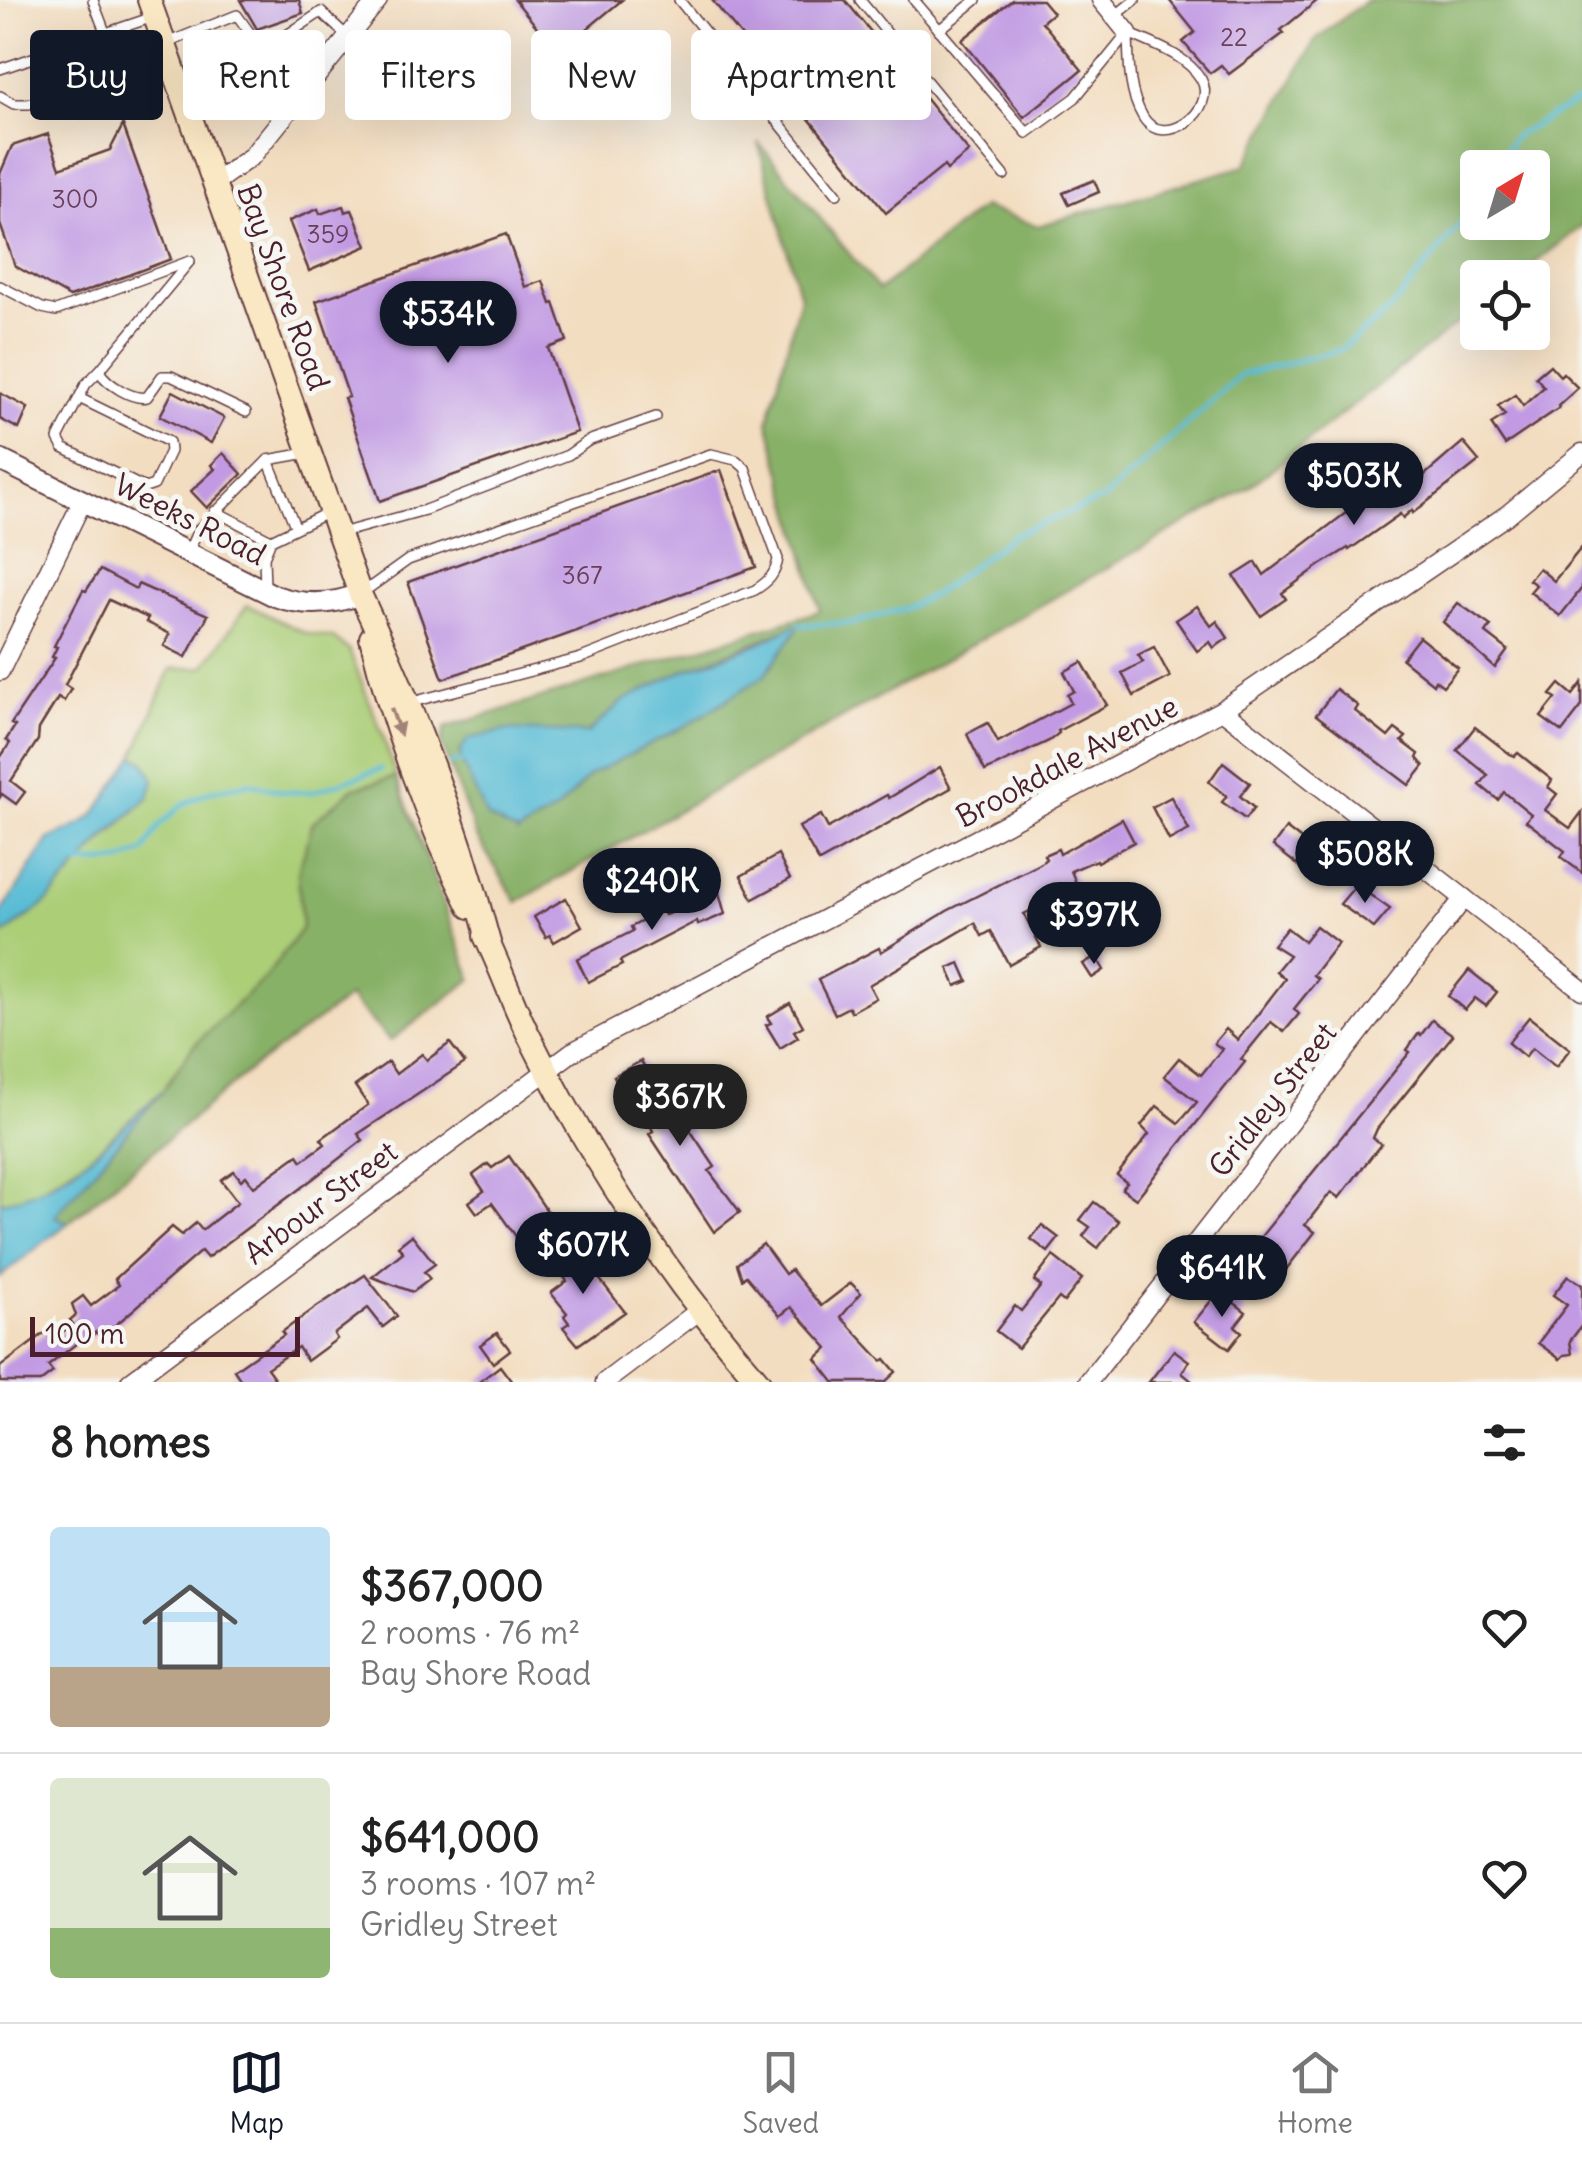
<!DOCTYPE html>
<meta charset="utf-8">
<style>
:root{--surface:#fff;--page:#f6f6f6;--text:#222;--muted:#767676;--line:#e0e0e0;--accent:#111827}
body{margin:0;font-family:Delius,sans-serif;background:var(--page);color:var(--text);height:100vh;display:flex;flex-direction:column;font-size:38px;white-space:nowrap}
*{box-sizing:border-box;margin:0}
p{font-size:32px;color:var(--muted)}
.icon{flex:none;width:55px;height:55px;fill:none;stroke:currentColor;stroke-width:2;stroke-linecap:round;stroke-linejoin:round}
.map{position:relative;height:1382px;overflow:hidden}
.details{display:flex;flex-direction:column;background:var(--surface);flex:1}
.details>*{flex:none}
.guide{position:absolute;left:30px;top:30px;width:1000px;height:90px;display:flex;gap:20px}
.needle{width:65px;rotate:38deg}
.fabs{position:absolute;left:1460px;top:150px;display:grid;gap:20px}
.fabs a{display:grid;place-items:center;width:90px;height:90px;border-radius:10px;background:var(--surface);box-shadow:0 10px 40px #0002;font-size:50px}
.scale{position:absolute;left:30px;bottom:25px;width:270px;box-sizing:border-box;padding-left:10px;border:5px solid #4a1f2b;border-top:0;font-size:28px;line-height:35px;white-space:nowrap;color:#4a1f2b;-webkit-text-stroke:8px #f6f6f2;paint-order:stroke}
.price{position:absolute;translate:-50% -85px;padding:0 22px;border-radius:35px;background:var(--accent);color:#fff;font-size:32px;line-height:65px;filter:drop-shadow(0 2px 5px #0008)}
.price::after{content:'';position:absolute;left:50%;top:60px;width:30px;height:22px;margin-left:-15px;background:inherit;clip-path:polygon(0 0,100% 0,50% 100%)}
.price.selected{background:#222;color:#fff}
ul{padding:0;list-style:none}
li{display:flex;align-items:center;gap:30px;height:250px;padding:0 50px}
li+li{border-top:2px solid var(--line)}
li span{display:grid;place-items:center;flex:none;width:280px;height:200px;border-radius:10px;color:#555}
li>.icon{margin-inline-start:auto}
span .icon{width:120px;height:120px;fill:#fffc;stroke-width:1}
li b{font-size:42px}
h2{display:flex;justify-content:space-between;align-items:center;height:120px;padding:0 50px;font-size:42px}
.chip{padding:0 35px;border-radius:10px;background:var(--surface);box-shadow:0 10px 40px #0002;font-size:35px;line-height:90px}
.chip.selected{background:var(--accent);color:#fff}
.tab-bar{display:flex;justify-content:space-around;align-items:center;height:140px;border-top:2px solid var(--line);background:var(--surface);font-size:28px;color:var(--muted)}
.tab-bar a{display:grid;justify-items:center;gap:5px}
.tab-bar .selected{color:var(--accent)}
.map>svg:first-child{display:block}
.green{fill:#abce77;stroke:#7a7651;stroke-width:2.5}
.forest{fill:#88b168;stroke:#69684a;stroke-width:2.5;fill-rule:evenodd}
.water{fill:#56bbd4;stroke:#506d80;stroke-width:2.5}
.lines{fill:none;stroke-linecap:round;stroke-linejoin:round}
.stream{stroke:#56bbd4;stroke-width:5}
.building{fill:#c19ae3}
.service-casing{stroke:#633c41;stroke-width:12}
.minor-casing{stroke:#633c41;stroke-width:21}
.tertiary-casing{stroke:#633c41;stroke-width:24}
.secondary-casing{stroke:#633c41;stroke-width:26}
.service{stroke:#fff;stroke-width:9}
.minor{stroke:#fff;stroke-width:18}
.tertiary{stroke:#fff;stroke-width:20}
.secondary{stroke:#fae7c3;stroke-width:22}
.oneway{fill:#a28377}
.labels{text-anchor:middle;stroke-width:10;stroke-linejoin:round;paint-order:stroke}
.number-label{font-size:25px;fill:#683e59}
.street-label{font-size:30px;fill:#4a1f2b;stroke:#f6f6f2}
</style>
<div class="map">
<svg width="1582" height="1382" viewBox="0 0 1582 1382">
<rect width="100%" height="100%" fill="#f6f6f2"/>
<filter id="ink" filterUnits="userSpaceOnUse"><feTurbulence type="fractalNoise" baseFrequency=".01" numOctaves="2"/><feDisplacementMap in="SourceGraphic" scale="20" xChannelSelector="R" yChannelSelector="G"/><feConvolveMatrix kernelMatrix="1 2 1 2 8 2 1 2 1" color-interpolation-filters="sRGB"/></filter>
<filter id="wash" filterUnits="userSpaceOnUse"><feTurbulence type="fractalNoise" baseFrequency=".0048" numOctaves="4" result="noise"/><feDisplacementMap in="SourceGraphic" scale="40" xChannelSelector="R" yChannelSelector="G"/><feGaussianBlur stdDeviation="2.25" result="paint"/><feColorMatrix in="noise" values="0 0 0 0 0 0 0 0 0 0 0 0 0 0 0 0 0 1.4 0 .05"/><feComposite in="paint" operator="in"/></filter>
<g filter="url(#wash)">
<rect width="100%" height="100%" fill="#f3ddc0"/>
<path class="green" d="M247 605 305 633 333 638 349 650 383 736 396 777 354 788 298 873 302 928 266 977 193 1046 163 1090 88 1158 27 1198 0 1202V937L149 797 145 762 134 756 171 669 204 667Z"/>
<g class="forest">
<path d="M1367 0H1582V226L1517 277 1478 278 1477 308 1248 488 517 902 476 836 441 743 445 728 820 611 768 422 800 297 758 142 879 290 982 207 1038 226 1245 166 1316 39ZM1478 168H1532V222H1478ZM800 624 764 676 685 726 590 775 559 808 518 833 555 733H588L623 701 678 673Z"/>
<path d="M396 777 472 979 390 1041 349 997 251 1069 68 1223 54 1217 163 1090 193 1046 266 977 302 928 298 873 313 822 354 788Z"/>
</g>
<g class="water">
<path d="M802 622 764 676 685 726 590 775 559 808 518 833 487 817 462 762 460 752 468 739 508 730 588 733 623 701 678 673 757 644Z"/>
<path d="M134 756 145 762 154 780 149 797 105 837 44 905 0 937V915L49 839 80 825 95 814Z"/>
<path d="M163 1090 55 1216 68 1223 0 1277V1202C65 1191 116 1133 163 1090Z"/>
</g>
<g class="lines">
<g class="stream">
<path d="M1495 168 1514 137 1582 99"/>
<path d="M799 625 853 623 907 608 935 594 1013 535 1105 498 1241 375 1340 350 1389 311 1459 226 1478 197"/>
<path d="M451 763 468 761"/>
<path d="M77 864 121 861 144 851 159 826 182 805 211 791 249 783 285 792H312L381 769"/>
</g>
</g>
<g id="blocks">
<g class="building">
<path d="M240 0H299L303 13 257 29Z"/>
<path d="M515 0H622L558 53Z"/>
<path d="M712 0H845L969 152 947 170 944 166 886 213Z"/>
<path d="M1012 0H1042L1053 13 1042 22 1082 70 1024 117 962 40Z"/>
<path d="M1169 0H1318L1281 30 1284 33 1229 74 1221 65 1210 73 1183 42 1195 32Z"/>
<path d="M239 32 251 49 258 72 222 87 207 42Z"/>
<path d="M123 125 171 259 70 297 15 266 0 224V174L12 146 48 134 60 168 110 150Z"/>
<path d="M1094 180 1099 192 1069 205 1063 193Z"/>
<path d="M343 206 345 212 352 210 367 246 309 271 289 221 318 209 320 214Z"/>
<path d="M506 234 525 287 543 281 551 304 554 303 567 341 548 348 577 432 380 501 344 398 349 397 316 301Z"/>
<path d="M1550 365 1560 376 1563 373 1578 388 1558 406 1559 408 1505 445 1491 424 1505 415 1498 406 1515 395 1523 406 1544 387 1536 377Z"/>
<path d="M173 391 224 418 211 443 160 416Z"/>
<path d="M0 393 28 408 19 429 0 419Z"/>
<path d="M1463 442 1479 461 1413 513 1412 510 1403 518 1400 514 1349 550 1348 548 1319 566 1282 593 1286 599 1261 616 1234 576 1256 562 1264 575 1404 469 1412 479 1417 476 1420 479Z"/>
<path d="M223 453 242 474 207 508 191 491 215 469 211 465Z"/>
<path d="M721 470 756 567 443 679 408 582Z"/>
<path d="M1582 547V588L1560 616 1530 592 1536 585 1529 580 1539 568 1554 581Z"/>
<path d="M100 570 136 589 138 584 208 615 186 657 164 646 170 634 146 622 148 618 109 600 65 685 71 689 64 701 58 698 39 729 38 740 11 781 25 792 16 804 2 794 0 797V758L10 743 6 740 15 726 11 724 55 658 52 657 57 647 54 646 72 611 83 590 86 591Z"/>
<path d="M1458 603 1491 626 1486 633 1508 650 1495 668 1443 622Z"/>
<path d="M1197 606 1211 626 1217 621 1228 638 1214 648 1210 642 1197 651 1176 620Z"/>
<path d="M1419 637 1458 668 1443 686 1435 680 1433 684 1402 659Z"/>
<path d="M1154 647 1170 677 1134 696 1122 673 1143 662 1138 655Z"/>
<path d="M1082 662 1107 705 1058 731 1059 733 1049 741 985 771 967 734 988 723 998 742 1071 703 1067 695 1074 691 1064 672Z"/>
<path d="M1582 683V706L1562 732 1541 717 1556 698 1551 695 1560 684 1573 695Z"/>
<path d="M1336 689 1358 706 1355 711 1388 737 1395 729 1406 737 1402 741 1419 754 1417 758 1424 766 1409 785 1316 715Z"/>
<path d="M1475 727 1510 754 1515 756 1518 753 1552 780 1548 787 1557 794 1545 810 1570 828 1582 812V873L1561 857 1565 851 1526 821 1531 814 1504 792 1498 800 1480 785 1488 775 1457 750Z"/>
<path d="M1223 762 1250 783 1240 796 1254 808 1245 819 1222 802 1227 796 1209 782Z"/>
<path d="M940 767 951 788 819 862 799 827 821 815 828 828 887 795 889 798Z"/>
<path d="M1171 797 1189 830 1169 840 1152 807Z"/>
<path d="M1122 819 1134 842 1097 862 1096 860 1071 871 1081 894 1063 902 1056 898 1024 914 1041 947 1009 965 991 931 982 936 975 923 869 985 876 998 851 1012 849 1007 835 1014 818 980 879 948 881 952 947 911 1040 864 1046 859 1044 855 1058 849 1060 854Z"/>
<path d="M1286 828 1327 860 1313 877 1273 846Z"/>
<path d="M778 855 790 879 753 899 741 876Z"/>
<path d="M716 882 725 914 698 925 697 921 620 961 622 965 588 982 577 959 633 931 631 927 662 911 665 915 699 903 695 893Z"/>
<path d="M1356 885 1390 909 1374 928 1340 904Z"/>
<path d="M566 898 582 926 554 942 550 935 546 937 534 917Z"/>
<path d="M1316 926 1338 943 1313 975 1318 979 1294 1009 1299 1014 1284 1032 1271 1022 1241 1059 1245 1062 1136 1199 1122 1189 1127 1183 1117 1175 1149 1134 1141 1126 1157 1106 1179 1123 1197 1102 1164 1076 1179 1058 1201 1075 1222 1049 1214 1043 1226 1029 1238 1040 1285 979 1276 971 1289 955 1273 945 1287 928 1304 941Z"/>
<path d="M1096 956 1104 970 1092 978 1083 964Z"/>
<path d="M960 963 968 981 956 986 948 968Z"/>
<path d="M1469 970 1497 992 1486 1006 1475 998 1465 1010 1448 996Z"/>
<path d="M790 1003 803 1026 794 1031 798 1037 780 1048 766 1025 771 1023 767 1017Z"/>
<path d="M1529 1017 1570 1049 1556 1067 1532 1048 1525 1057 1508 1043Z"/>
<path d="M1432 1020 1453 1035 1377 1129 1373 1138 1381 1144 1339 1198 1331 1192 1305 1225 1315 1232 1274 1285 1242 1260 1410 1052 1407 1050 1419 1033 1421 1035Z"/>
<path d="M450 1043 465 1063 358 1134 363 1140 314 1178 207 1258 201 1251 118 1323 100 1336 96 1332 85 1341 82 1339 48 1366 53 1372 40 1382H0V1367L46 1332 52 1340 73 1324 70 1320 76 1315 72 1304 83 1296 91 1306 119 1285 115 1279 172 1227 182 1235 196 1223 202 1230 238 1202 221 1180 234 1171 241 1180 246 1176 254 1187 298 1155 302 1161 325 1144 321 1139 368 1105 355 1086 388 1062 396 1074 422 1054 427 1060Z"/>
<path d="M641 1061 672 1120 680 1115 715 1167 709 1171 740 1212 714 1232 649 1134 653 1131 629 1087 622 1091 614 1076Z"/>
<path d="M509 1156 549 1214 517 1238 492 1203 477 1213 469 1202 484 1191 473 1175 488 1164 492 1168Z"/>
<path d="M1094 1202 1119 1221 1098 1248 1083 1236 1090 1227 1080 1220Z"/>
<path d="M1042 1225 1059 1238 1048 1252 1031 1239Z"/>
<path d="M412 1235 435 1264 424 1272 430 1279 413 1292 372 1277 403 1252 398 1246Z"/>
<path d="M572 1243 625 1312 578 1345 563 1327 569 1323 564 1316 567 1313 551 1293 567 1281 551 1260Z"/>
<path d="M763 1244 785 1274 791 1270 821 1306 851 1283 861 1293 841 1317 882 1361 885 1359 896 1372 885 1382H834L816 1359 828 1348 791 1307 780 1316 746 1276 742 1279 737 1264Z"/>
<path d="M1053 1256 1082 1279 1064 1302 1059 1298 1018 1348 996 1331 1015 1306 1021 1311 1041 1286 1034 1281Z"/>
<path d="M365 1275 397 1316 383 1327 368 1308 334 1334 337 1339 307 1361 298 1347 267 1368 277 1382H242L234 1370 284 1335 282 1332 315 1308Z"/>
<path d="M1568 1276 1582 1285V1325L1570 1341 1572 1354 1564 1355 1560 1359 1538 1343 1567 1305 1553 1295Z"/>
<path d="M1219 1291 1246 1312 1235 1326 1242 1332 1229 1349 1194 1322Z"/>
<path d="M497 1333 510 1350 493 1363 480 1345Z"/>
<path d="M1174 1350 1189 1361 1182 1373 1193 1382H1149Z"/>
<path d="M500 1366 512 1382H479Z"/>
</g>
</g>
</g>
<g filter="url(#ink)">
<use href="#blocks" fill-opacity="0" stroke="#633c41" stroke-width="2.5"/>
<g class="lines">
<defs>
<g id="service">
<path d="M679 0 837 194"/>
<path d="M860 0 1004 175"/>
<path d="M914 0 1027 133 1075 98 1128 33"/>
<path d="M1115 16 1135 0"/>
<path d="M939 30 976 0"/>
<path d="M195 32 217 98"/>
<path d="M1128 33C1152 44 1187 55 1201 79 1219 110 1163 151 1143 117 1128 92 1129 62 1128 33Z"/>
<path d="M167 43 237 15 263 51 321 12 348 37"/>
<path d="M0 69 153 17"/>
<path d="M256 87 284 117"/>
<path d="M0 96 14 104H29L107 73C117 51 100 22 93 0"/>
<path d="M187 106 256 87 267 75 263 51"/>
<path d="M190 261 99 371C107 384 132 400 147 397L162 376H171L246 412"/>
<path d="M0 286 42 308 56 311 187 262"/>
<path d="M79 398 169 442 170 451 154 485 145 488 63 448 58 439 86 384 99 371"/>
<path d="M268 460 295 526"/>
<path d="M215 511 271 540"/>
<path d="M341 533 425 510 568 455 588 441 656 417"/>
<path d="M188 552 198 530 268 460 307 453"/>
<path d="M265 588 264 557 271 540 329 512"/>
<path d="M362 593 408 560 711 454 736 460 745 468 778 559C775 575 769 581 755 590L581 658 412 702"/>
</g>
<g id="minor">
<path d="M1101 0 1128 33"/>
<path d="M214 183 252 156 378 0"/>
<path d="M0 671 83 500"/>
<path d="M1222 710 1582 990"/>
<path d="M130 1382 572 1052 1222 710 1507 515 1582 453"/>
<path d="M605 1382 700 1310"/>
<path d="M1088 1382 1464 898"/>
</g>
<path id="tertiary" d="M0 460 275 596C303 606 333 605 360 594"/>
<g id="secondary">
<path d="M149 0 360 594C414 708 458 825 490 946"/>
<path d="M371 638C392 724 430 828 470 907"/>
<path d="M485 936C501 968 512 1002 528 1034 590 1159 667 1276 759 1382"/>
</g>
</defs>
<use href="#service" class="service-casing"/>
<use href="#minor" class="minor-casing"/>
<use href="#tertiary" class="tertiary-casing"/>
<use href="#secondary" class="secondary-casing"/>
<use href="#service" class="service"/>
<use href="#minor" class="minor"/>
<use href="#tertiary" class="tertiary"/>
<use href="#secondary" class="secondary"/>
</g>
<defs><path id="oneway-solid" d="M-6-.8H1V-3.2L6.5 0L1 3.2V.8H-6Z" transform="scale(2.5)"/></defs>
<use class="oneway" href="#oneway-solid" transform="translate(396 722) rotate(70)"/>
</g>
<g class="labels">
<g class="number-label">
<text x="1234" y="46">22</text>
<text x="75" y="208">300</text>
<text x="328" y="243">359</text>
<text x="582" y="584">367</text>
</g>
<g class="street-label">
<text transform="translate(283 287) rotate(70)" y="10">Bay Shore Road</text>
<text transform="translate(190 520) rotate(27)" y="10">Weeks Road</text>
<text transform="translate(1067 762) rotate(-28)" y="10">Brookdale Avenue</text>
<text transform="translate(1273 1100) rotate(-52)" y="10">Gridley Street</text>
<text transform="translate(321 1203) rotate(-37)" y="10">Arbour Street</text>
</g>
</g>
</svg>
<div class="fabs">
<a><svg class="needle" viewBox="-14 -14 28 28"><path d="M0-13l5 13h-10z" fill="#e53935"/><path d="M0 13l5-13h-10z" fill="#767676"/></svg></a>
<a><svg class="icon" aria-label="locate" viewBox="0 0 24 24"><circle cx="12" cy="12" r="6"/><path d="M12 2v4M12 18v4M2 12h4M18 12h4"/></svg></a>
</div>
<div class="scale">100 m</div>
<b class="price" style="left:448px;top:366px">$534K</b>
<b class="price" style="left:1354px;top:528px">$503K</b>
<b class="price" style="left:1365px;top:906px">$508K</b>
<b class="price" style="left:652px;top:933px">$240K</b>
<b class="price" style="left:1094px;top:967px">$397K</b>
<b class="price selected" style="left:680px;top:1149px">$367K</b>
<b class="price" style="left:583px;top:1297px">$607K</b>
<b class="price" style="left:1222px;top:1320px">$641K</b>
<div class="guide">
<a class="chip selected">Buy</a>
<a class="chip">Rent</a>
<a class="chip">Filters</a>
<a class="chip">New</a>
<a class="chip">Apartment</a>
</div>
</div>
<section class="details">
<h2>8 homes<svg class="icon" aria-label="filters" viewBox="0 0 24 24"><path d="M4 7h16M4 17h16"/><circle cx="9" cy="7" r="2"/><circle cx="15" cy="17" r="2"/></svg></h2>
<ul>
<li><span style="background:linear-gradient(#bfe0f5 70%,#b9a48a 0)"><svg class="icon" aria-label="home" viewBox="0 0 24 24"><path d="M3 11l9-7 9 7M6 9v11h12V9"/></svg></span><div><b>$367,000</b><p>2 rooms · 76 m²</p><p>Bay Shore Road</p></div><svg class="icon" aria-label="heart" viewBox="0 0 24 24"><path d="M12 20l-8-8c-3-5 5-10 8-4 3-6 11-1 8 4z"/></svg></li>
<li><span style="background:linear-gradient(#dfe7d0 75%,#8fb573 0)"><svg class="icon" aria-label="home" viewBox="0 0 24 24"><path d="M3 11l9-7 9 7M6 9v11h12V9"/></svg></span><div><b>$641,000</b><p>3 rooms · 107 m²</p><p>Gridley Street</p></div><svg class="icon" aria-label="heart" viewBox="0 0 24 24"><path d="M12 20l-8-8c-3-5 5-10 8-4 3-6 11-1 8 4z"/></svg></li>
</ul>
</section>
<nav class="tab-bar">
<a class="selected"><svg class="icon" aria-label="map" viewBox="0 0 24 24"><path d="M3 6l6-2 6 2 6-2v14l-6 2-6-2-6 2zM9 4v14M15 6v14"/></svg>Map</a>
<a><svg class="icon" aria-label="saved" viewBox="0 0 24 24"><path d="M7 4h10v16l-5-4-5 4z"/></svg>Saved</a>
<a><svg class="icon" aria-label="home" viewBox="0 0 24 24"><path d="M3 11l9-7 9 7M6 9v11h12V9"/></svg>Home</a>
</nav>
